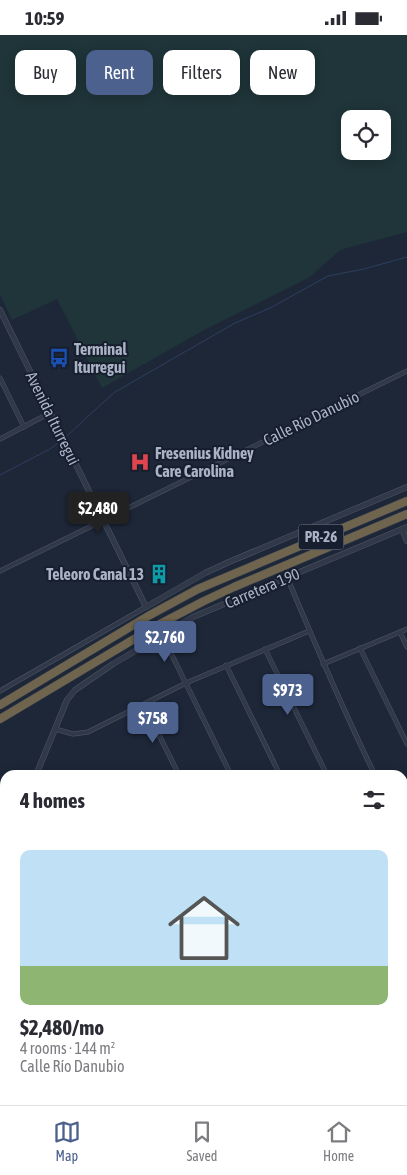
<!DOCTYPE html>
<meta charset="utf-8">
<style>
:root{--surface:#fff;--page:#f7f7f7;--text:#2b2b33;--muted:#7c7c81;--line:#e1e1e2;--accent:#4d618f}
body{margin:0;font-family:"Asap Condensed",sans-serif;background:var(--page);color:var(--text);height:100vh;display:flex;flex-direction:column;font-size:19px;white-space:nowrap}
*{box-sizing:border-box;margin:0}
p{font-size:16px;color:var(--muted)}
.icon{flex:none;width:28px;height:28px;fill:none;stroke:currentColor;stroke-width:2;stroke-linecap:round;stroke-linejoin:round}
.map{position:relative;flex:1;overflow:hidden}
.panel{position:absolute;left:0px;top:735px;width:408px;height:335px;display:flex;flex-direction:column;background:var(--surface);border-radius:15px 15px 0 0;box-shadow:0 2px 12px #0003}
.panel>*{flex:none}
.hud{position:absolute;left:15px;top:15px;width:378px;height:45px;display:flex;gap:10px}
.fabs{position:absolute;left:341px;top:75px;display:grid;gap:10px}
.fabs a{display:grid;place-items:center;width:50px;height:50px;border-radius:10px;background:var(--surface);box-shadow:0 2px 12px #0003;font-size:25px}
.price{position:absolute;translate:-50% -42px;padding:0 11px;border-radius:5px;background:var(--accent);color:#fff;font-size:16px;line-height:32px;filter:drop-shadow(0 1px 2px #0008)}
.price::after{content:'';position:absolute;left:50%;top:30px;width:15px;height:11px;margin-left:-8px;background:inherit;clip-path:polygon(0 0,100% 0,50% 100%)}
.price.current{background:#222;color:#fff}
ul{padding:0;list-style:none}
li{display:grid;align-content:center;gap:10px;height:265px;padding:0 20px}
li+li{border-top:1px solid var(--line)}
li span{display:grid;place-items:center;height:155px;border-radius:10px;color:#555}
li>.icon{margin-inline-start:auto}
span .icon{width:90px;height:90px;fill:#fffc;stroke-width:1}
li b{font-size:21px}
h2{display:flex;justify-content:space-between;align-items:center;height:60px;padding:0 20px;font-size:21px}
.tag{padding:0 18px;border-radius:10px;background:var(--surface);box-shadow:0 2px 12px #0003;font-size:18px;line-height:45px}
.tag.current{background:var(--accent);color:#fff}
.status{display:flex;justify-content:space-between;align-items:center;height:35px;padding:0 25px;background:var(--surface);direction:ltr}
.status svg{height:14px;fill:currentColor}
.dock{display:flex;justify-content:space-around;align-items:center;height:70px;border-top:1px solid var(--line);background:var(--surface);font-size:14px;color:var(--muted)}
.dock a{display:grid;justify-items:center;gap:2px}
.dock .current{color:var(--accent)}
.map>svg:first-child{display:block}
.green{fill:#1f3539;fill-rule:evenodd}
.lines{fill:none;stroke-linecap:round;stroke-linejoin:round}
.stream{stroke:#2c3f5f;stroke-width:1}
.minor-casing{stroke:#4e5667;stroke-width:5}
.tertiary-casing{stroke:#4e5667;stroke-width:6}
.motorway-casing{stroke:#3b4353;stroke-width:9}
.minor{stroke:#313949;stroke-width:4}
.tertiary{stroke:#313949;stroke-width:5}
.motorway{stroke:#6f644d;stroke-width:8}
.labels{text-anchor:middle;stroke-width:4;stroke-linejoin:round;paint-order:stroke}
.shield{fill:#171e2d;stroke:#7e8698;stroke-width:1}
.shield-label{font-size:15px;font-weight:bold;fill:#aab3c6}
.poi-label{font-size:16px;font-weight:bold;fill:#aab3c6;stroke:#171e2d;text-anchor:start}
.street-label{font-size:16px;fill:#aab3c6;stroke:#171e2d}
</style>
<div class="status"><b>10:59</b><svg viewBox="0 0 49 12"><path d="M0 12V9h3v3zM5 12V6h3v6zM10 12V3h3v9zM15 12V0h3v12zM26 1h20v11H26zM47 4h2v5h-2z"/></svg></div>
<div class="map">
<svg width="407" height="1070" viewBox="0 0 407 1070">
<rect width="100%" height="100%" fill="#1d2738"/>
<path class="green" d="M0 0H407V197L340 215 310 242 206 294 102 353 57 264 12 285 0 260ZM350 84H382V116H350Z"/>
<g class="lines">
<g class="stream">
<path d="M66 402 86 383 115 357 235 288 270 273 328 241 364 234 407 222"/>
<path d="M0 440 50 414 62 405"/>
</g>
<defs>
<g id="minor">
<path d="M0 343 24 392"/>
<path d="M0 404 50 378"/>
<path d="M0 536 407 336"/>
<path d="M287 542C315 609 343 675 375 740"/>
<path d="M400 597 407 612"/>
<path d="M162 600 231 740"/>
<path d="M360 613 407 709"/>
<path d="M265 614 327 740"/>
<path d="M323 629 407 594"/>
<path d="M226 630 280 740"/>
<path d="M0 656 146 572"/>
<path d="M144 670 179 740"/>
<path d="M55 694 73 699 88 697 186 648 309 596"/>
<path d="M402 761 407 759"/>
<path d="M402 820 407 818"/>
<path d="M402 894 407 903"/>
<path d="M402 933 407 931"/>
<path d="M0 950 5 956"/>
<path d="M402 985 407 994"/>
<path d="M402 1009 407 1007"/>
<path d="M0 1029 5 1005"/>
<path d="M0 1059 5 1060"/>
<path d="M387 1065 389 1070"/>
<path d="M86 1070 98 1065"/>
<path d="M191 1070 203 1065"/>
<path d="M301 1070 313 1065"/>
</g>
<g id="tertiary">
<path d="M0 275 146 572 205 538 229 527 407 452"/>
<path d="M402 494 407 506"/>
<path d="M36 740 67 665 75 655 113 629 193 582 407 492"/>
<path d="M0 822 5 813"/>
</g>
<g id="motorway">
<path d="M0 670 150 580 198 554 407 466"/>
<path d="M0 684 156 591 204 566 234 552 407 479"/>
</g>
</defs>
<use href="#minor" class="minor-casing"/>
<use href="#tertiary" class="tertiary-casing"/>
<use href="#motorway" class="motorway-casing"/>
<use href="#minor" class="minor"/>
<use href="#tertiary" class="tertiary"/>
<use href="#motorway" class="motorway"/>
</g>
<defs>
<symbol id="bus-bare" viewBox="-9 -9 18 18"><path d="M-5-6H5V4H4V6H2V4H-2V6H-4V4H-5ZM-3.5-4V0h7V-4ZM-3.5 1.2v1.5H-2V1.2ZM2 1.2v1.5H3.5V1.2Z" fill="#1a4fb4" stroke="#171e2d" stroke-width="2.5" paint-order="stroke"/></symbol>
<symbol id="hospital-bare" viewBox="-9 -9 18 18"><path d="M-5-5h3v3.5h4V-5h3V5h-3V1.5h-4V5h-3Z" fill="#e0444e" stroke="#171e2d" stroke-width="2.5" paint-order="stroke"/></symbol>
<symbol id="building-bare" viewBox="-9 -9 18 18"><path d="M-4-6H4V6H1V3H-1V6H-4ZM-2.5-4.3h1.7v1.8h-1.7ZM.8-4.3h1.7v1.8H.8ZM-2.5-1h1.7V.8h-1.7ZM.8-1h1.7V.8H.8Z" fill="#0f9aa8" stroke="#171e2d" stroke-width="2.5" paint-order="stroke"/></symbol>
</defs>
<g fill-rule="evenodd">
<use href="#bus-bare" x="45" y="309" width="28" height="28"/>
<use href="#hospital-bare" x="126" y="413" width="28" height="28"/>
<use href="#building-bare" x="145" y="525" width="28" height="28"/>
</g>
<g class="labels">
<rect class="shield" x="298.5" y="489.5" width="45" height="25" rx="4"/>
<g class="shield-label">
<text x="321" y="507">PR-26</text>
</g>
<g class="poi-label">
<text x="74" y="320">Terminal<tspan x="74" dy="18">Iturregui</tspan></text>
<text x="155" y="424">Fresenius Kidney<tspan x="155" dy="18">Care Carolina</tspan></text>
<text x="144" y="545" text-anchor="end">Teleoro Canal 13</text>
</g>
<g class="street-label">
<text transform="translate(53 383) rotate(64)" y="6">Avenida Iturregui</text>
<text transform="translate(311 383) rotate(-26)" y="6">Calle Río Danubio</text>
<text transform="translate(262 553) rotate(-23)" y="6">Carretera 190</text>
</g>
</g>
</svg>
<div class="fabs">
<a><svg class="icon" aria-label="locate" viewBox="0 0 24 24"><circle cx="12" cy="12" r="6"/><path d="M12 2v4M12 18v4M2 12h4M18 12h4"/></svg></a>
</div>
<b class="price current" style="left:98px;top:499px">$2,480</b>
<b class="price" style="left:165px;top:628px">$2,760</b>
<b class="price" style="left:288px;top:681px">$973</b>
<b class="price" style="left:153px;top:709px">$758</b>
<div class="hud">
<a class="tag">Buy</a>
<a class="tag current">Rent</a>
<a class="tag">Filters</a>
<a class="tag">New</a>
</div>
<section class="panel">
<h2>4 homes<svg class="icon" aria-label="filters" viewBox="0 0 24 24"><path d="M4 7h16M4 17h16"/><circle cx="9" cy="7" r="2"/><circle cx="15" cy="17" r="2"/></svg></h2>
<ul>
<li><span style="background:linear-gradient(#bfe0f5 75%,#8fb573 0)"><svg class="icon" aria-label="home" viewBox="0 0 24 24"><path d="M3 11l9-7 9 7M6 9v11h12V9"/></svg></span><div><b>$2,480/mo</b><p>4 rooms · 144 m²</p><p>Calle Río Danubio</p></div></li>
</ul>
</section>
</div>
<nav class="dock">
<a class="current"><svg class="icon" aria-label="map" viewBox="0 0 24 24"><path d="M3 6l6-2 6 2 6-2v14l-6 2-6-2-6 2zM9 4v14M15 6v14"/></svg>Map</a>
<a><svg class="icon" aria-label="saved" viewBox="0 0 24 24"><path d="M7 4h10v16l-5-4-5 4z"/></svg>Saved</a>
<a><svg class="icon" aria-label="home" viewBox="0 0 24 24"><path d="M3 11l9-7 9 7M6 9v11h12V9"/></svg>Home</a>
</nav>
